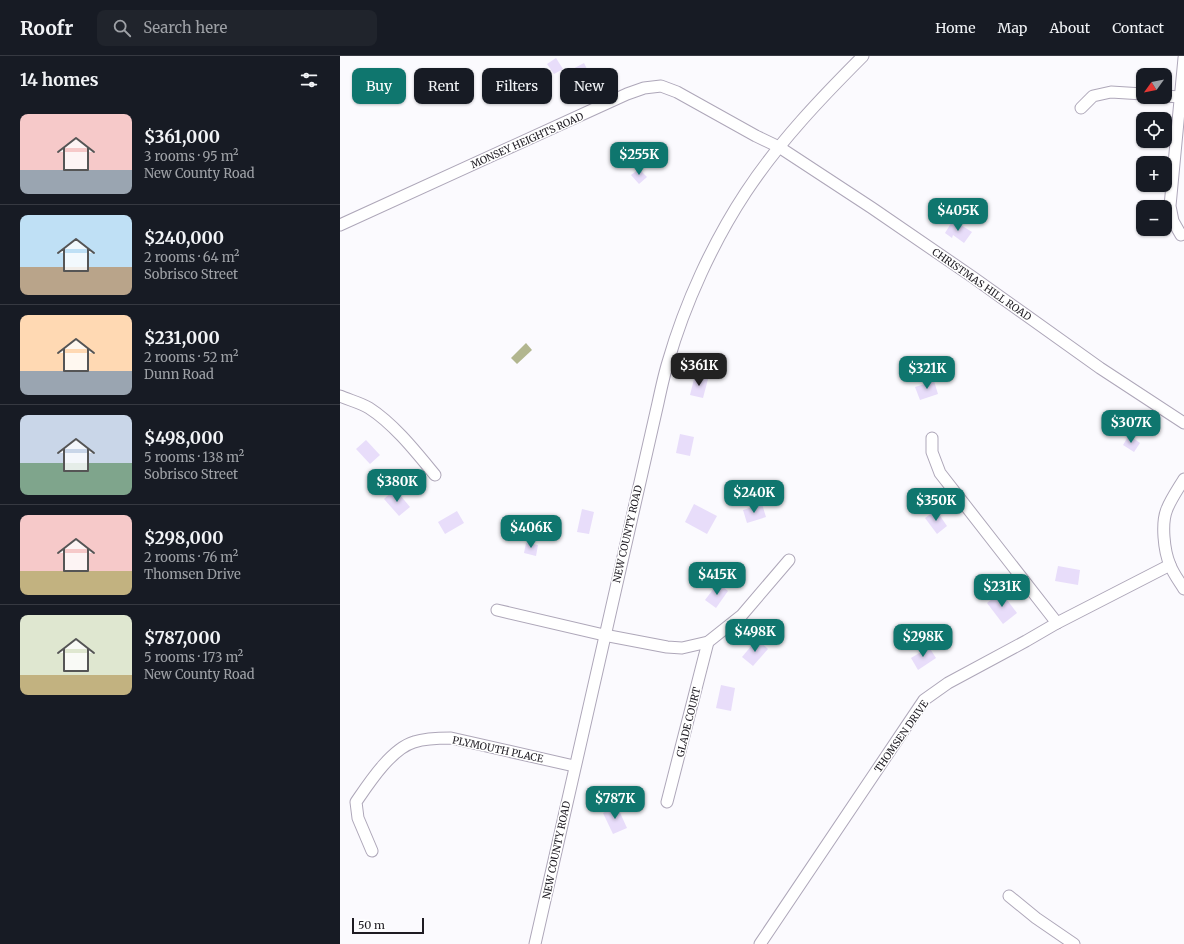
<!DOCTYPE html>
<meta charset="utf-8">
<style>
:root{--surface:#171b24;--page:#20242c;--text:#f1f3f6;--muted:#9ea1a6;--line:#363941;--accent:#0f766e}
body{margin:0;font-family:Merriweather,serif;background:var(--page);color:var(--text);height:100vh;display:flex;flex-direction:column;font-size:15px;white-space:nowrap}
*{box-sizing:border-box;margin:0}
p{font-size:13px;color:var(--muted)}
.icon{flex:none;width:22px;height:22px;fill:none;stroke:currentColor;stroke-width:2;stroke-linecap:round;stroke-linejoin:round}
.map{position:relative;flex:1;overflow:hidden}
.drawer{display:flex;flex-direction:column;background:var(--surface);width:340px}
.drawer>*{flex:none}
.banner{position:absolute;left:12px;top:12px;width:380px;height:36px;display:flex;gap:8px}
.needle{width:26px;rotate:237deg}
.fabs{position:absolute;left:796px;top:12px;display:grid;gap:8px}
.fabs a{display:grid;place-items:center;width:36px;height:36px;border-radius:8px;background:var(--surface);box-shadow:0 1px 3px #0004;font-size:20px}
.scale{position:absolute;left:12px;bottom:10px;width:72px;box-sizing:border-box;padding-left:4px;border:2px solid #1e1b22;border-top:0;font-size:11px;line-height:14px;white-space:nowrap;color:#1e1b22;-webkit-text-stroke:3px #fff;paint-order:stroke}
.price{position:absolute;translate:-50% -34px;padding:0 9px;border-radius:8px;background:var(--accent);color:#fff;font-size:13px;line-height:26px;filter:drop-shadow(0 1px 2px #0008)}
.price::after{content:'';position:absolute;left:50%;top:24px;width:12px;height:9px;margin-left:-6px;background:inherit;clip-path:polygon(0 0,100% 0,50% 100%)}
.price.active{background:#222;color:#fff}
ul{padding:0;list-style:none}
li{display:flex;align-items:center;gap:12px;height:100px;padding:0 20px}
li+li{border-top:1px solid var(--line)}
li span{display:grid;place-items:center;flex:none;width:112px;height:80px;border-radius:8px;color:#555}
li>.icon{margin-inline-start:auto}
span .icon{width:48px;height:48px;fill:#fffc;stroke-width:1}
li b{font-size:17px}
h2{display:flex;justify-content:space-between;align-items:center;height:48px;padding:0 20px;font-size:17px}
.chip{padding:0 14px;border-radius:8px;background:var(--surface);box-shadow:0 1px 3px #0004;font-size:14px;line-height:36px}
.chip.active{background:var(--accent);color:#fff}
header{display:flex;align-items:center;gap:24px;box-sizing:border-box;height:56px;padding:0 20px;background:var(--surface);border-bottom:1px solid var(--line)}
header strong{font-size:19px}
nav{display:flex;gap:22px;margin-inline-start:auto;font-size:14px}
.search{width:280px;height:36px;background:var(--page);display:flex;align-items:center;gap:10px;box-sizing:border-box;padding:0 14px;border-radius:8px;color:var(--muted);font-size:15px}
main{display:flex;flex:1;min-height:0}
.map>svg:first-child{display:block}
.water{fill:#b2b68f}
.building{fill:#e8ddfa}
.lines{fill:none;stroke-linecap:round;stroke-linejoin:round}
.minor-casing{stroke:#aea7b9;stroke-width:13}
.minor{stroke:#fff;stroke-width:11}
.labels{text-anchor:middle;stroke-width:3;stroke-linejoin:round;paint-order:stroke}
.street-label{font-size:10px;fill:#1e1b22;stroke:#fff}
</style>
<header>
<strong>Roofr</strong>
<div class="search"><svg class="icon" aria-label="search" viewBox="0 0 24 24"><circle cx="10" cy="10" r="6"/><path d="M15 15l6 6"/></svg>Search here</div>
<nav><a>Home</a><a>Map</a><a>About</a><a>Contact</a></nav>
</header>
<main>
<section class="drawer">
<h2>14 homes<svg class="icon" aria-label="filters" viewBox="0 0 24 24"><path d="M4 7h16M4 17h16"/><circle cx="9" cy="7" r="2"/><circle cx="15" cy="17" r="2"/></svg></h2>
<ul>
<li><span style="background:linear-gradient(#f6c9c9 70%,#9aa5b1 0)"><svg class="icon" aria-label="home" viewBox="0 0 24 24"><path d="M3 11l9-7 9 7M6 9v11h12V9"/></svg></span><div><b>$361,000</b><p>3 rooms · 95 m²</p><p>New County Road</p></div></li>
<li><span style="background:linear-gradient(#bfe0f5 65%,#b9a48a 0)"><svg class="icon" aria-label="home" viewBox="0 0 24 24"><path d="M3 11l9-7 9 7M6 9v11h12V9"/></svg></span><div><b>$240,000</b><p>2 rooms · 64 m²</p><p>Sobrisco Street</p></div></li>
<li><span style="background:linear-gradient(#ffd9b3 70%,#9aa5b1 0)"><svg class="icon" aria-label="home" viewBox="0 0 24 24"><path d="M3 11l9-7 9 7M6 9v11h12V9"/></svg></span><div><b>$231,000</b><p>2 rooms · 52 m²</p><p>Dunn Road</p></div></li>
<li><span style="background:linear-gradient(#c9d6e8 60%,#7fa58c 0)"><svg class="icon" aria-label="home" viewBox="0 0 24 24"><path d="M3 11l9-7 9 7M6 9v11h12V9"/></svg></span><div><b>$498,000</b><p>5 rooms · 138 m²</p><p>Sobrisco Street</p></div></li>
<li><span style="background:linear-gradient(#f6c9c9 70%,#c2b280 0)"><svg class="icon" aria-label="home" viewBox="0 0 24 24"><path d="M3 11l9-7 9 7M6 9v11h12V9"/></svg></span><div><b>$298,000</b><p>2 rooms · 76 m²</p><p>Thomsen Drive</p></div></li>
<li><span style="background:linear-gradient(#dfe7d0 75%,#c2b280 0)"><svg class="icon" aria-label="home" viewBox="0 0 24 24"><path d="M3 11l9-7 9 7M6 9v11h12V9"/></svg></span><div><b>$787,000</b><p>5 rooms · 173 m²</p><p>New County Road</p></div></li>
</ul>
</section>
<div class="map">
<svg width="844" height="888" viewBox="0 0 844 888">
<rect width="100%" height="100%" fill="#fbfafe"/>
<path class="water" d="M186 287 192 294 177 308 171 302Z"/>
<g class="building">
<path d="M216 2 223 13 214 18 207 8Z"/>
<path d="M244 7 250 19 234 26 229 15Z"/>
<path d="M299 113 307 121 299 128 291 119Z"/>
<path d="M613 164 632 176 624 187 613 179 612 182 605 177Z"/>
<path d="M355 319 368 323 363 342 350 339Z"/>
<path d="M594 325 598 338 580 344 575 331Z"/>
<path d="M340 378 354 381 350 400 336 397Z"/>
<path d="M789 379 800 387 794 396 783 389Z"/>
<path d="M26 384 40 399 30 408 16 393Z"/>
<path d="M55 433 70 451 59 460 44 443Z"/>
<path d="M354 448 377 460 367 478 345 466Z"/>
<path d="M422 448 426 461 407 467 403 454Z"/>
<path d="M242 453 254 456 249 478 237 476Z"/>
<path d="M596 454 607 470 597 478 585 462Z"/>
<path d="M117 455 124 467 105 478 98 466Z"/>
<path d="M186 487 198 489 196 500 184 497Z"/>
<path d="M718 510 740 514 738 529 715 525Z"/>
<path d="M378 527 388 535 376 552 365 544Z"/>
<path d="M661 536 677 557 663 568 647 547Z"/>
<path d="M417 583 428 593 413 610 402 601Z"/>
<path d="M589 591 596 602 578 614 571 602Z"/>
<path d="M381 629 395 632 391 655 376 652Z"/>
<path d="M277 750 287 772 273 778 263 757Z"/>
</g>
<g class="lines">
<defs>
<g id="minor">
<path d="M825 40 840 41"/>
<path d="M741 52 753 40 771 36 803 38"/>
<path d="M0 169 287 38 304 32 321 30 337 36 416 80 439 91 532 152 634 222 760 312 844 367"/>
<path d="M841 179 833 165 830 150 844 2"/>
<path d="M0 340C9 344 21 347 29 352 54 368 76 396 95 419"/>
<path d="M592 382V396L600 417 717 567"/>
<path d="M844 423C838 433 831 443 827 453 821 467 824 495 830 509 833 517 839 525 844 533"/>
<path d="M157 554 264 579 327 591 342 592 368 586 402 559 449 504"/>
<path d="M327 746 368 586"/>
<path d="M32 795 18 762 16 746C29 727 51 693 74 686 86 682 99 682 111 682L234 710"/>
<path d="M669 840 696 862 734 888"/>
<path d="M195 888 318 347C321 333 324 319 328 306 345 247 373 186 406 136 439 86 481 42 523 0"/>
<path d="M420 888 584 644 608 627 686 585 717 567 830 509"/>
</g>
</defs>
<use href="#minor" class="minor-casing"/>
<use href="#minor" class="minor"/>
</g>
<g class="labels">
<g class="street-label">
<text transform="translate(187 84) rotate(-24)" y="4">MONSEY HEIGHTS ROAD</text>
<text transform="translate(642 228) rotate(35)" y="4">CHRISTMAS HILL ROAD</text>
<text transform="translate(287 478) rotate(-77)" y="4">NEW COUNTY ROAD</text>
<text transform="translate(348 666) rotate(-76)" y="4">GLADE COURT</text>
<text transform="translate(561 680) rotate(-55)" y="4">THOMSEN DRIVE</text>
<text transform="translate(158 693) rotate(12)" y="4">PLYMOUTH PLACE</text>
<text transform="translate(216 794) rotate(-78)" y="4">NEW COUNTY ROAD</text>
</g>
</g>
</svg>
<div class="fabs">
<a><svg class="needle" viewBox="-14 -14 28 28"><path d="M0-13l5 13h-10z" fill="#e53935"/><path d="M0 13l5-13h-10z" fill="#9ea1a6"/></svg></a>
<a><svg class="icon" aria-label="locate" viewBox="0 0 24 24"><circle cx="12" cy="12" r="6"/><path d="M12 2v4M12 18v4M2 12h4M18 12h4"/></svg></a>
<a>+</a>
<a>−</a>
</div>
<div class="scale">50 m</div>
<b class="price" style="left:299px;top:120px">$255K</b>
<b class="price" style="left:618px;top:176px">$405K</b>
<b class="price active" style="left:359px;top:331px">$361K</b>
<b class="price" style="left:587px;top:334px">$321K</b>
<b class="price" style="left:791px;top:388px">$307K</b>
<b class="price" style="left:57px;top:447px">$380K</b>
<b class="price" style="left:414px;top:458px">$240K</b>
<b class="price" style="left:596px;top:466px">$350K</b>
<b class="price" style="left:191px;top:493px">$406K</b>
<b class="price" style="left:377px;top:540px">$415K</b>
<b class="price" style="left:662px;top:552px">$231K</b>
<b class="price" style="left:415px;top:597px">$498K</b>
<b class="price" style="left:583px;top:602px">$298K</b>
<b class="price" style="left:275px;top:764px">$787K</b>
<div class="banner">
<a class="chip active">Buy</a>
<a class="chip">Rent</a>
<a class="chip">Filters</a>
<a class="chip">New</a>
</div>
</div>
</main>
